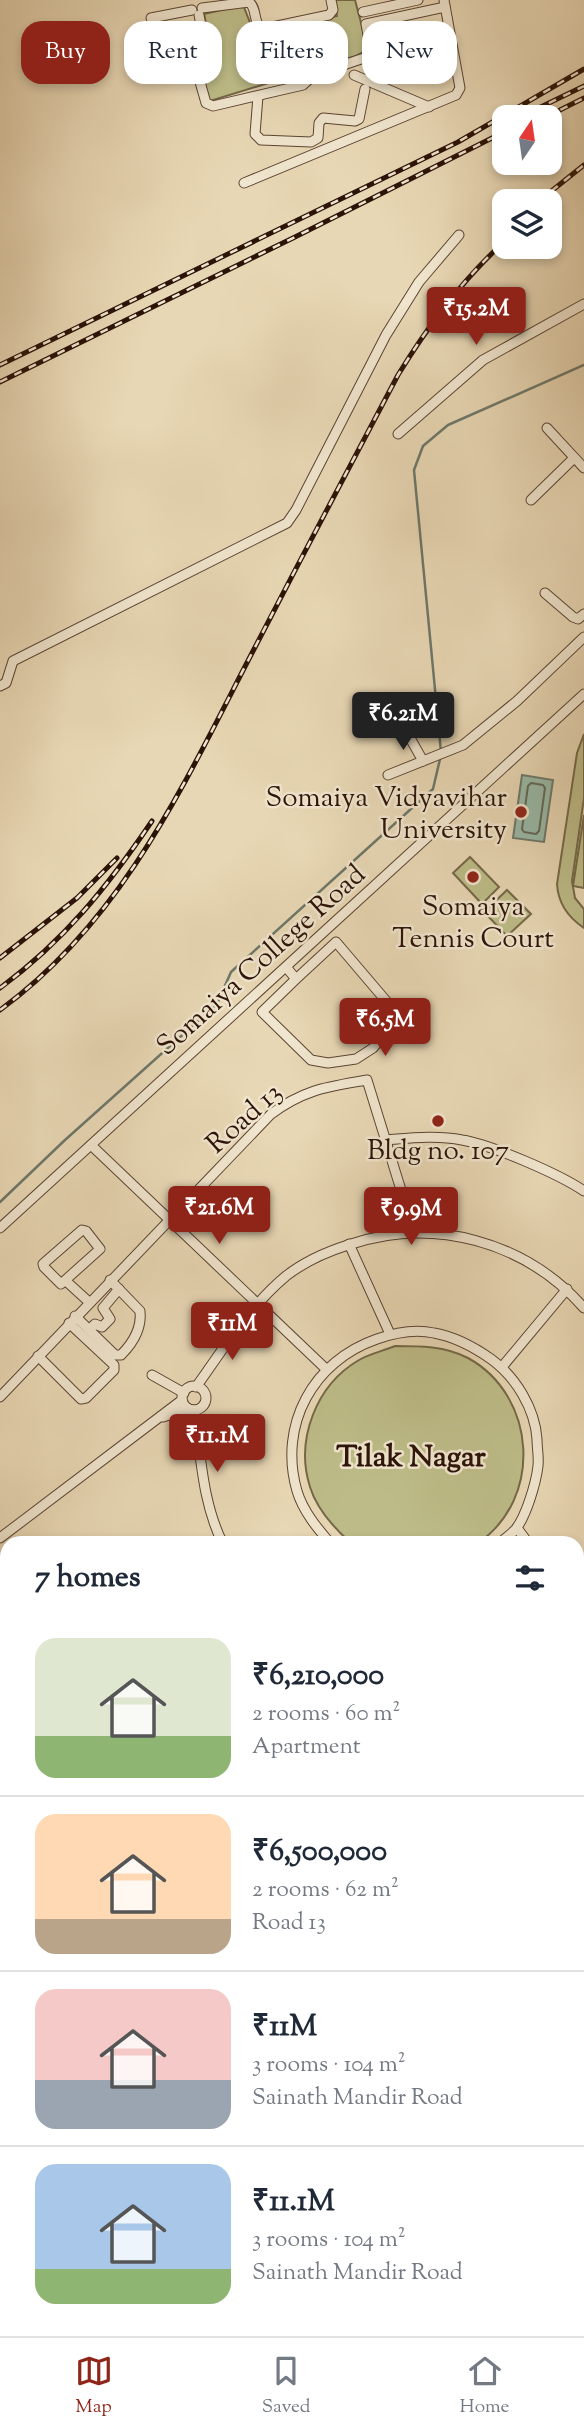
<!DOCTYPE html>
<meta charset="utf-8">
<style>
:root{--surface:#fff;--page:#f2f2f3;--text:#1f2937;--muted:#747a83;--line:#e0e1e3;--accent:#8f2418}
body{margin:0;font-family:"Sorts Mill Goudy",serif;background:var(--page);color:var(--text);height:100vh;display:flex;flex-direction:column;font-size:26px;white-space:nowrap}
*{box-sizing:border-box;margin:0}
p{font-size:23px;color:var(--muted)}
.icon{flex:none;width:38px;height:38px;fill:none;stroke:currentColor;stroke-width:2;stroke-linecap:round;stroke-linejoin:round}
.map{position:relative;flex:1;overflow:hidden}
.panel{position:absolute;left:0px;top:1536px;width:584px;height:800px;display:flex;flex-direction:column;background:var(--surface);border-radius:21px 21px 0 0;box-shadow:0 4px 10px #0003}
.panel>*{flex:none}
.banner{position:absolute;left:21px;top:21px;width:542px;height:63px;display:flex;gap:14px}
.needle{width:46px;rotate:13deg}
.fabs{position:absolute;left:492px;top:105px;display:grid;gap:14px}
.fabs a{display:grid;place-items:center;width:70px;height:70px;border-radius:14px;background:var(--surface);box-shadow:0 4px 10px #0003;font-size:35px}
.price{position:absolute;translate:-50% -60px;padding:0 16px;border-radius:7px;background:var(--accent);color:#fff;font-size:23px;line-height:46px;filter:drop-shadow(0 2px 4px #0008)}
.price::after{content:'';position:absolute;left:50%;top:42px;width:21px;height:16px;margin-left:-10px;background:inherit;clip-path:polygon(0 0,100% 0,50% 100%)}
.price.selected{background:#222;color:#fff}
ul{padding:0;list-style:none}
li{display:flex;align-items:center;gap:21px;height:175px;padding:0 35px}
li+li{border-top:2px solid var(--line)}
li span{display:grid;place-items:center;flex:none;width:196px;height:140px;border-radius:21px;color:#555}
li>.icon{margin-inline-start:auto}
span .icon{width:84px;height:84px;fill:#fffc;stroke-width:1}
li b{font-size:30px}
h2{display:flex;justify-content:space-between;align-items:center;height:84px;padding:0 35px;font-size:30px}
.pill{padding:0 24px;border-radius:21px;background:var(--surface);box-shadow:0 4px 10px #0003;font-size:24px;line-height:63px}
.pill.selected{background:var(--accent);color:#fff}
.menu{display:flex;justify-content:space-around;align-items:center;height:98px;border-top:2px solid var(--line);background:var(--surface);font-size:19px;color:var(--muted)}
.menu a{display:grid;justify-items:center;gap:4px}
.menu .selected{color:var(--accent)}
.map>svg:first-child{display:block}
.green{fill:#bdbc88;stroke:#746848;stroke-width:2}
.water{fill:#98baa9;stroke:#6d7769;stroke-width:2}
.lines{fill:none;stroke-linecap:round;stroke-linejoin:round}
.shore{stroke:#626658;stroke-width:2}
.stream{stroke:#6d7769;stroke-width:2.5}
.minor-casing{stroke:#5b4433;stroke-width:11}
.major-casing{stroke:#2c1308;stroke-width:13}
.highway-casing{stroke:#2c1308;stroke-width:15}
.minor{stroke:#f0e5ce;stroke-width:9}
.major{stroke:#e4bc7a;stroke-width:10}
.highway{stroke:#e4bc7a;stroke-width:12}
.rail-casing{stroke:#2c1308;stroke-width:5}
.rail{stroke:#f0e5ce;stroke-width:2.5;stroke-dasharray:8;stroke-linecap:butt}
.poi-dot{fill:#8f2418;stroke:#f0e5ce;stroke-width:2.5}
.labels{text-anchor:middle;stroke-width:5;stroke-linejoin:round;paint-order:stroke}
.poi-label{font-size:28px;fill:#2c1308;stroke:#f0e5ce}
.street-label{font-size:28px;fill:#2c1308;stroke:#f0e5ce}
.neighbourhood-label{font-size:30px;font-weight:bold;fill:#2c1308;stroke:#f0e5ce}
</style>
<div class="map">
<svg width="584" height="2336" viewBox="0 0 584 2336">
<rect width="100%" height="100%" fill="#e8d7b4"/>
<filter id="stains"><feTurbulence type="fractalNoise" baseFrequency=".00286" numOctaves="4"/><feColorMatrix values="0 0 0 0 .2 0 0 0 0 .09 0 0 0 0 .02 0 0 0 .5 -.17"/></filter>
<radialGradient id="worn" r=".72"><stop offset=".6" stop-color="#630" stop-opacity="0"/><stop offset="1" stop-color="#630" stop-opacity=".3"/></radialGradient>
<g class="green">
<path d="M334 0H355L368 49 356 56 210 101 201 75 215 67 204 14 243 5 253 30 258 33 337 16Z"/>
<path d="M584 734V798L572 881 575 898 584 909V928C569 918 558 903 557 884L577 753Z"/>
<path d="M584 815V888L573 886Z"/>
<path d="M470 857 499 887 482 904 453 873Z"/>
<path d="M507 890 531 914 507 936 484 912Z"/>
<path d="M395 1346C420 1346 445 1346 468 1358 537 1396 543 1499 478 1543H351C334 1528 317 1510 310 1487 295 1440 316 1385 359 1360 369 1354 383 1351 395 1346Z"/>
</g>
<path class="water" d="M522 775 553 780 544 842 513 838Z"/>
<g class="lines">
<path class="shore" d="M531 783 543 785 545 788 539 831 536 834 524 832 522 829 528 786Z"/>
<g class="stream">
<path d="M441 752 414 470 423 446 448 425 584 365"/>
<path d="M0 1202 65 1140 217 1004 231 972 433 789 440 759"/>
<path d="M0 2048 7 2052"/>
</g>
<defs>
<g id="minor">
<path d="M202 8 249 2C258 9 252 23 263 29L329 15 333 10 331 0"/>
<path d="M363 12 418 0"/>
<path d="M199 15 208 61V65L199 69 198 75 206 103 213 106 303 85 314 75 367 57 370 46 366 24 445 7"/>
<path d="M151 18 192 10"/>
<path d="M354 75 429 107"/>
<path d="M258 96 255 134 261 140 311 142 318 138 319 123 323 118 355 121 359 119 365 89"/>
<path d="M244 183 456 95 460 88 444 0"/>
<path d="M547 428 584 468"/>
<path d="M398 434 483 360 584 304"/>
<path d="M531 500 574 458"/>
<path d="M545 593 573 617 578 619 584 614"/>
<path d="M0 686 6 683 13 661 287 523 296 510 386 335 419 282 459 235"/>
<path d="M396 713 423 761"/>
<path d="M388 775 463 745 517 701 584 637"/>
<path d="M286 967 296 979 262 1012 311 1060 328 1063 356 1059 373 1048 394 1022 393 1009 336 942 296 979"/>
<path d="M385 1140C411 1138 437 1135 462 1140 492 1145 559 1174 584 1191"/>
<path d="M91 1145 326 1369"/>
<path d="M0 1228 584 694"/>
<path d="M82 1230 86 1231 100 1249 61 1284 44 1267 43 1264Z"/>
<path d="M349 1244 390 1334"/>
<path d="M66 1281 89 1302"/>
<path d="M75 1316 115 1355H121C133 1343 142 1329 140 1311L110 1280"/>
<path d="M89 1330 95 1324 102 1327 110 1319 103 1308 119 1289"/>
<path d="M38 1356 81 1399 86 1398 114 1370V1365L69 1323"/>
<path d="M502 1367 567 1289"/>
<path d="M152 1375 184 1393"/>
<circle cx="194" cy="1398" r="12"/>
<path d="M196 1387C224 1348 249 1307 286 1276 304 1262 326 1252 348 1245 432 1216 525 1241 584 1308"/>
<path d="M0 1397 271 1114C305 1089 327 1087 367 1080L414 1232"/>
<path d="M194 1410C201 1455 202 1502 223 1544"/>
<path d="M163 1417 189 1409"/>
<path d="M517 1528 529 1544"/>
<path d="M0 1538 182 1400"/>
<path d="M331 1544C317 1528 303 1511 297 1491 278 1425 313 1361 377 1339 394 1333 416 1329 434 1333 456 1337 474 1347 491 1359 516 1377 535 1409 537 1439 537 1448 539 1457 538 1466 536 1483 526 1517 515 1530 510 1535 504 1539 499 1544"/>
<path d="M578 1600 584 1596"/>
<path d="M578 1610 584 1614"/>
<path d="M0 1671H7"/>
<path d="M0 1708 7 1707"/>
<path d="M0 1817 7 1826"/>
<path d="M578 1824 584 1814"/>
<path d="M0 1844 7 1855"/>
<path d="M578 1877 584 1867"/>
<path d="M0 1913 7 1915"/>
<path d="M578 2017 584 2014"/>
<path d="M0 2112 7 2116"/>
<path d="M578 2159 584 2162"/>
<path d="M0 2195 7 2192"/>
<path d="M0 2262 7 2259"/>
<path d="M578 2303 584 2294"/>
<path d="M0 2326 15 2336"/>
<path d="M319 2329 327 2336"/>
<path d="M512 2329 520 2336"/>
<path d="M106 2336 110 2329"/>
<path d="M143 2336 146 2333"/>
<path d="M179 2336 183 2329"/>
<path d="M299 2336 303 2329"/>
<path d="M553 2336 558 2329"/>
</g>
<g id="major">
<path d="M578 2206 584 2211"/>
<path d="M261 2336 265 2329"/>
<path d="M279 2336 284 2329"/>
</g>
<g id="highway">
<path d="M578 1944 584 1941"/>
<path d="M578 1953 584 1951"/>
<path d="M578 1964 584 1961"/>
<path d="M578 1976 584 1973"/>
<path d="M0 1992 7 1995"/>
<path d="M578 1992 584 1989"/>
<path d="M0 2003 7 2007"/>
<path d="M578 2004 584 2001"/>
<path d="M0 2015 7 2018"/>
<path d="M0 2028 7 2032"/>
<path d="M0 2219 7 2216"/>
<path d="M0 2240 7 2237"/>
</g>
</defs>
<use href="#minor" class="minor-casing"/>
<use href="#major" class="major-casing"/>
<use href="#highway" class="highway-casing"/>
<use href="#minor" class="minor"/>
<use href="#major" class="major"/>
<use href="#highway" class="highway"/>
<defs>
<g id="rail">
<path d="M520 117 584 86"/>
<path d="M546 117 584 98"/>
<path d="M539 201 584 165"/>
<path d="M0 365 458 142 584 69"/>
<path d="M0 382 295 237 504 132"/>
<path d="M0 958 77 898 117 858"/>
<path d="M0 988C64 941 108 886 152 821"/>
<path d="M0 1010C123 920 184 784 252 653 300 560 349 468 398 375 428 326 461 281 504 242"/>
<path d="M0 2068 7 2071"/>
<path d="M460 2329 468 2336"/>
<path d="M485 2329 494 2336"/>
</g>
</defs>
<use href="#rail" class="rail-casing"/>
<use href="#rail" class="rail"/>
</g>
<g class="poi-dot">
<circle cx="521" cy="812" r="7"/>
<circle cx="473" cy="877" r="7"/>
<circle cx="438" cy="1121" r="7"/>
</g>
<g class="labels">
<g class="poi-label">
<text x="507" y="806" text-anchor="end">Somaiya Vidyavihar<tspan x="507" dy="32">University</tspan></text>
<text x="473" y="915">Somaiya<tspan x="473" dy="32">Tennis Court</tspan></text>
<text x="438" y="1159">Bldg no. 107</text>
</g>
<g class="street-label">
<text transform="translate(260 959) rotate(-42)" y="10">Somaiya College Road</text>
<text transform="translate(243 1117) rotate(-42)" y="10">Road 13</text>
</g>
<g class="neighbourhood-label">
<text x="411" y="1466">Tilak Nagar</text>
</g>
</g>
<rect width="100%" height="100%" filter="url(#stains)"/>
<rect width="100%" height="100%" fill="url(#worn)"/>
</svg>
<div class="fabs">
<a><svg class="needle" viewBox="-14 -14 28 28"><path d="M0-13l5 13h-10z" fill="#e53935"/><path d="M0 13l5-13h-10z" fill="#747a83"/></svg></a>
<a><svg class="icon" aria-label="layers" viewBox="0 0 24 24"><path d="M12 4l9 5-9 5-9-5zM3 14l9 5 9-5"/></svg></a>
</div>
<b class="price" style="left:476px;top:347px">₹15.2M</b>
<b class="price selected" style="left:403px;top:752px">₹6.21M</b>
<b class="price" style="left:385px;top:1058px">₹6.5M</b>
<b class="price" style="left:219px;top:1246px">₹21.6M</b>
<b class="price" style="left:411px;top:1247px">₹9.9M</b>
<b class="price" style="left:232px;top:1362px">₹11M</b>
<b class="price" style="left:217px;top:1474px">₹11.1M</b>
<div class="banner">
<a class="pill selected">Buy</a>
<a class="pill">Rent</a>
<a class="pill">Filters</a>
<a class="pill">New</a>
</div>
<section class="panel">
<h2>7 homes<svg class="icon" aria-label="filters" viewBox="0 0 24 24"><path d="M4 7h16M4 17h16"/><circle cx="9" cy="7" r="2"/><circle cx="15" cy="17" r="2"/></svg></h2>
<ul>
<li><span style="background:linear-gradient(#dfe7d0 70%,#8fb573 0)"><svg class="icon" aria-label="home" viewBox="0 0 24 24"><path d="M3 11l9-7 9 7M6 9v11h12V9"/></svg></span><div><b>₹6,210,000</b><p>2 rooms · 60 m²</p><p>Apartment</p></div></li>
<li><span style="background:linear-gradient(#ffd9b3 75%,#b9a48a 0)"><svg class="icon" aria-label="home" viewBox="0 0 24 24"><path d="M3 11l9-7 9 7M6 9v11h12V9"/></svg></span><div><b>₹6,500,000</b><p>2 rooms · 62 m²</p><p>Road 13</p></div></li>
<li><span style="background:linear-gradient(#f6c9c9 65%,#9aa5b1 0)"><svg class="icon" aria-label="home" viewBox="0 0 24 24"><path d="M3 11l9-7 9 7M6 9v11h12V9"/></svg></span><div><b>₹11M</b><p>3 rooms · 104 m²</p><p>Sainath Mandir Road</p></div></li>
<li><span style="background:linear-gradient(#a9c7e8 75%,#8fb573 0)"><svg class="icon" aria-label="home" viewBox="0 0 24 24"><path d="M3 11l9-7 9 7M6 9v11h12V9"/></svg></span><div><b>₹11.1M</b><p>3 rooms · 104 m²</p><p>Sainath Mandir Road</p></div></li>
</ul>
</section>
</div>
<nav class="menu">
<a class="selected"><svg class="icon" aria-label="map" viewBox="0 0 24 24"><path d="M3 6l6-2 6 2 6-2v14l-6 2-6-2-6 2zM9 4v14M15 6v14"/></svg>Map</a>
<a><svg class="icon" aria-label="saved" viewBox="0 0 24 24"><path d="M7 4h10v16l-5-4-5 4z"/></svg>Saved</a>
<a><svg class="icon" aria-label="home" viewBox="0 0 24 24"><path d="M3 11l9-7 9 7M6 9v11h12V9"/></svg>Home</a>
</nav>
